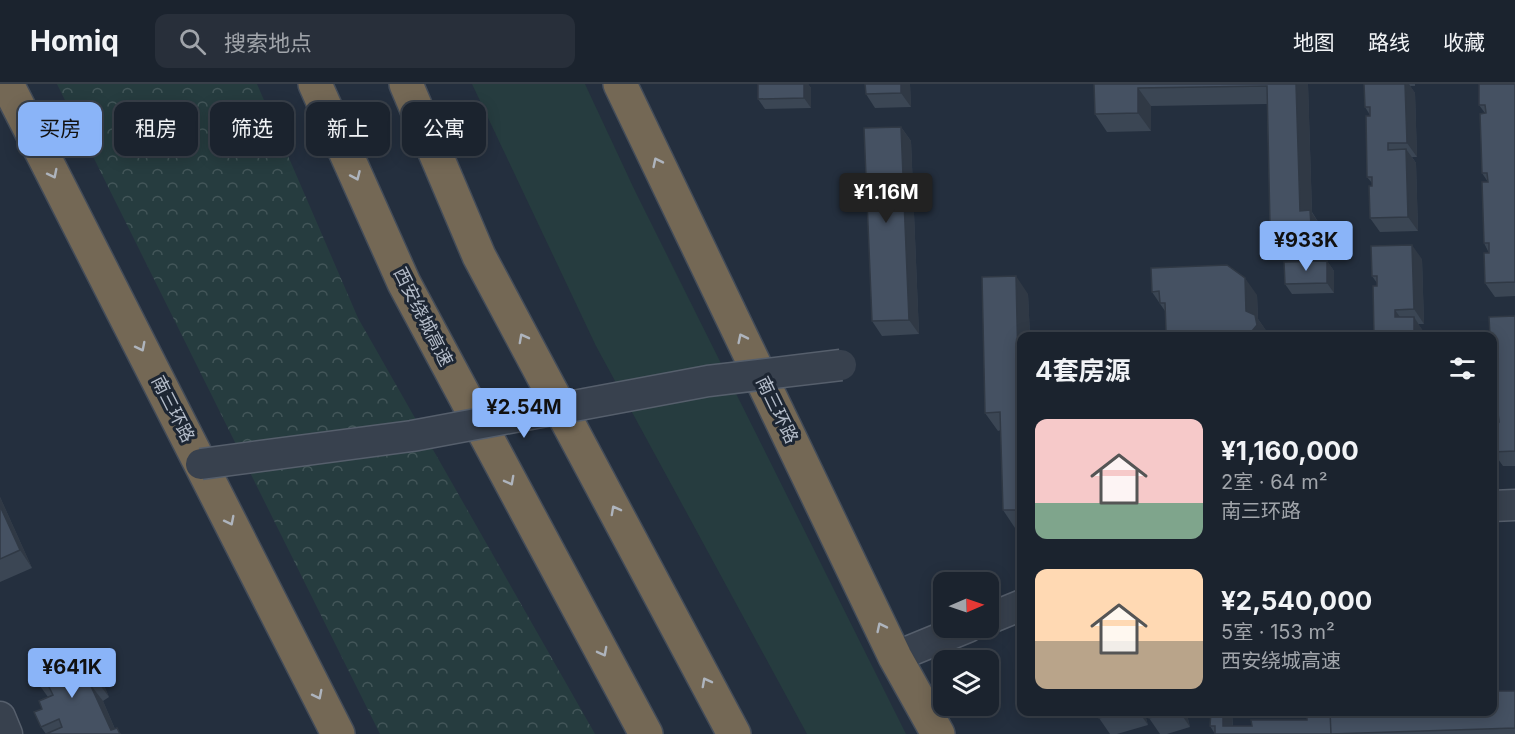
<!DOCTYPE html>
<html lang="zh">
<meta charset="utf-8">
<style>
:root{--surface:#1b232e;--page:#282f3a;--text:#f1f3f6;--muted:#a0a4aa;--line:#39404a;--accent:#8ab4f8}
body{margin:0;font-family:Inter,"Noto Sans SC",sans-serif;background:var(--page);color:var(--text);height:100vh;display:flex;flex-direction:column;font-size:22px;white-space:nowrap}
*{box-sizing:border-box;margin:0}
p{font-size:20px;color:var(--muted)}
.icon{flex:none;width:33px;height:33px;fill:none;stroke:currentColor;stroke-width:2;stroke-linecap:round;stroke-linejoin:round}
.map{position:relative;flex:1;overflow:hidden}
.details{position:absolute;left:1017px;top:248px;width:480px;height:384px;display:flex;flex-direction:column;background:var(--surface);border-radius:12px;box-shadow:0 3px 15px #0003,0 0 0 2px var(--line)}
.details>*{flex:none}
.hud{position:absolute;left:18px;top:18px;width:570px;height:54px;display:flex;gap:12px}
.needle{width:39px;rotate:88deg}
.buttons{position:absolute;left:933px;top:488px;display:grid;gap:12px}
.buttons a{display:grid;place-items:center;width:66px;height:66px;border-radius:12px;background:var(--surface);box-shadow:0 3px 15px #0003,0 0 0 2px var(--line);font-size:30px}
.price{position:absolute;translate:-50% -51px;padding:0 14px;border-radius:6px;background:var(--accent);color:#111;font-size:20px;line-height:39px;filter:drop-shadow(0 2px 3px #0008)}
.price::after{content:'';position:absolute;left:50%;top:36px;width:18px;height:14px;margin-left:-9px;background:inherit;clip-path:polygon(0 0,100% 0,50% 100%)}
.price.current{background:#222;color:#fff}
ul{padding:0;list-style:none}
li{display:flex;align-items:center;gap:18px;height:150px;padding:0 18px}
li span{display:grid;place-items:center;flex:none;width:168px;height:120px;border-radius:12px;color:#555}
li>.icon{margin-inline-start:auto}
span .icon{width:72px;height:72px;fill:#fffc;stroke-width:1}
li b{font-size:26px}
h2{display:flex;justify-content:space-between;align-items:center;height:72px;padding:0 18px;font-size:26px}
.pill{padding:0 21px;border-radius:12px;background:var(--surface);box-shadow:0 3px 15px #0003,0 0 0 2px var(--line);font-size:21px;line-height:54px}
.pill.current{background:var(--accent);color:#111}
header{display:flex;align-items:center;gap:36px;box-sizing:border-box;height:84px;padding:0 30px;background:var(--surface);border-bottom:2px solid var(--line)}
header strong{font-size:28px}
nav{display:flex;gap:33px;margin-inline-start:auto;font-size:21px}
.search{width:420px;height:54px;background:var(--page);display:flex;align-items:center;gap:15px;box-sizing:border-box;padding:0 21px;border-radius:12px;color:var(--muted);font-size:22px}
.map>svg:first-child{display:block}
.green{fill:#263c3f}
.park{fill:url(#park-crowns)}
.lines{fill:none;stroke-linecap:round;stroke-linejoin:round}
.street-casing{stroke:#565f6c;stroke-width:33}
.highway-casing{stroke:#434c59;stroke-width:36}
.street{stroke:#38414e;stroke-width:30}
.highway{stroke:#746855;stroke-width:33}
.street-bridge-casing{stroke:#565f6c;stroke-width:33;stroke-linecap:butt}
.street-bridge{stroke:#38414e;stroke-width:30}
.wall{fill:#3b4654}
.shaded-wall{fill:#303945}
.building{fill:#455162;stroke:#303945;stroke-width:1.5}
.oneway{stroke:#aeb4bd}
.labels{text-anchor:middle;stroke-width:6;stroke-linejoin:round;paint-order:stroke}
.street-label{font-size:18px;fill:#b4bcc9;stroke:#1d2633}
</style>
<header>
<strong>Homiq</strong>
<div class="search"><svg class="icon" aria-label="search" viewBox="0 0 24 24"><circle cx="10" cy="10" r="6"/><path d="M15 15l6 6"/></svg>搜索地点</div>
<nav><a>地图</a><a>路线</a><a>收藏</a></nav>
</header>
<div class="map">
<svg width="1515" height="650" viewBox="0 0 1515 650">
<defs>
<pattern id="park-crowns" width="20" height="18" patternUnits="userSpaceOnUse" patternTransform="scale(1.5)"><rect width="20" height="18" fill="#263c3f"/><path d="M2 6a3 3 0 1 1 6 0M12 15a3 3 0 1 1 6 0" fill="none" stroke="#435659"/></pattern>
</defs>
<rect width="100%" height="100%" fill="#242f3e"/>
<path class="green" d="M472 0H585L635 107 906 650H807L596 262Z"/>
<path class="park" d="M57 0H257L358 234 595 650H380Z"/>
<g class="lines">
<defs>
<g id="street">
<path d="M1492 422 1515 421"/>
<path d="M988 535 1022 521"/>
<path d="M895 573 968 543"/>
<path d="M0 633 7 650"/>
</g>
<g id="highway">
<path d="M7 0 338 650"/>
<path d="M315 0 404 199 646 650"/>
<path d="M406 0 479 172 734 650"/>
<path d="M620 0 895 573 938 650"/>
</g>
</defs>
<use href="#street" class="street-casing"/>
<use href="#highway" class="highway-casing"/>
<use href="#street" class="street"/>
<use href="#highway" class="highway"/>
<defs>
<path id="street-bridge" d="M201 380 412 352 708 297 841 281"/>
</defs>
<use href="#street-bridge" class="street-bridge-casing"/>
<use href="#street-bridge" class="street-bridge"/>
</g>
<g class="wall">
<path d="M758 0H808L811 4V24L765 25 758 15Z"/>
<path d="M910 0 911 23 875 24 866 10Z"/>
<path d="M1094 0H1308L1312 128 1322 144 1323 158 1282 160 1270 142 1267 20 1151 22V47L1107 48 1095 30Z"/>
<path d="M1364 0H1415V2H1410L1415 9 1417 73H1412L1416 79 1418 147 1380 148 1370 134 1372 99 1367 93 1370 31 1365 23Z"/>
<path d="M1515 0V212L1495 213 1485 199 1489 169 1484 159 1488 98 1482 89 1485 29 1479 21Z"/>
<path d="M901 43 911 57 919 250 882 252 872 237Z"/>
<path d="M1422 175 1424 240H1418L1423 247 1424 252H1374L1377 199 1372 192Z"/>
<path d="M1327 177 1334 187V209L1292 210 1285 200Z"/>
<path d="M1151 184 1257 211 1258 235 1267 248 1268 252H1169L1166 247 1165 227 1152 208Z"/>
<path d="M1028 210 1030 252H1022V444H1015L1003 426 1001 346 998 347 985 329Z"/>
<path d="M1515 232V382H1503L1493 368 1498 338 1492 330V272H1497L1492 266V252Z"/>
<path d="M0 413 32 484 0 498Z"/>
<path d="M64 579 98 588 109 613 103 617 115 645 121 650H46L41 643 42 625 48 613 40 602Z"/>
<path d="M1515 607V650H1215L1210 642 1211 627H1232L1233 642H1252L1307 636Z"/>
<path d="M1097 627H1144L1148 641 1117 650H1110L1099 634Z"/>
<path d="M1147 627H1186L1190 643 1167 650H1160L1149 634Z"/>
</g>
<g class="shaded-wall">
<path d="M804 0H808L811 4V24L804 14Z"/>
<path d="M901 0H910L911 23 901 9Z"/>
<path d="M1296 0H1308L1312 129 1322 144 1323 158 1300 127Z"/>
<path d="M1405 0H1409L1415 9 1417 73 1407 59Z"/>
<path d="M1138 4 1151 22V47L1138 29Z"/>
<path d="M901 43 911 57 919 250 909 236Z"/>
<path d="M1406 65 1416 79 1418 147 1408 133Z"/>
<path d="M1412 161 1422 175 1424 240 1414 225Z"/>
<path d="M1327 177 1334 187V209L1327 199Z"/>
<path d="M1016 192 1028 210 1030 252H1022V327L1019 324Z"/>
<path d="M1245 194 1257 211 1258 235 1267 248 1268 252H1255L1252 247 1246 227Z"/>
<path d="M1395 226 1405 240 1395 233Z"/>
<path d="M1414 233 1423 247 1424 252H1414Z"/>
<path d="M0 413 32 484 20 466 0 422Z"/>
<path d="M86 570 98 588 109 613 96 596Z"/>
<path d="M90 600 103 617 117 650 111 646Z"/>
<path d="M1138 627H1144L1148 641Z"/>
<path d="M1179 627H1186L1190 643Z"/>
<path d="M1223 627H1232L1233 650 1223 642Z"/>
</g>
<g class="building">
<path d="M758 0H804V14L758 15Z"/>
<path d="M865 0H901V9L866 10Z"/>
<path d="M1094 0H1296L1300 127 1310 126 1311 141 1270 142 1267 2 1138 4V29L1095 30Z"/>
<path d="M1364 0H1405L1407 59H1388V66L1406 65 1408 133 1370 134 1369 102H1372V93H1367L1366 32H1370V23H1365Z"/>
<path d="M1479 0H1515V198L1485 199 1484 169H1489V159H1484L1482 98H1488L1487 89H1482L1480 30 1486 29 1485 21H1479Z"/>
<path d="M901 43 909 236 872 237 864 44Z"/>
<path d="M1412 161 1414 225 1395 226V233H1414V252H1374L1373 202H1377V192H1372L1371 162Z"/>
<path d="M1327 177V199L1285 200 1284 178Z"/>
<path d="M1227 181 1245 194 1246 227 1255 231 1257 241 1252 247 1246 248V252H1172V247H1166L1165 219H1160L1159 207 1152 208 1151 184Z"/>
<path d="M1016 192 1019 324H1022V426H1003L1000 328 985 329 982 193Z"/>
<path d="M1515 232V367L1493 368 1492 338H1499L1498 329H1492V272H1497L1496 262H1492V252H1490L1489 233Z"/>
<path d="M0 422 20 466 0 475Z"/>
<path d="M86 570 96 596 90 600 111 646 117 644 120 650H46L62 643 59 635 41 643 34 628 42 625 39 617 53 611 47 599 40 602 34 587 61 575 64 579Z"/>
<path d="M1492 607H1515V644L1330 650V627H1492Z"/>
<path d="M1097 627H1123L1099 634Z"/>
<path d="M1147 627H1173L1149 634Z"/>
<path d="M1211 627H1223V642H1252L1251 636H1307V627H1330L1331 650H1215V642H1210Z"/>
</g>
<defs><path id="oneway-chevron" d="M-2-3.5L2.5 0L-2 3.5" fill="none" stroke-width="1.6" stroke-linecap="round" stroke-linejoin="round" transform="scale(1.5)"/></defs>
<g class="oneway">
<use href="#oneway-chevron" transform="translate(657 78) rotate(-116)"/>
<use href="#oneway-chevron" transform="translate(53 90) rotate(63)"/>
<use href="#oneway-chevron" transform="translate(356 92) rotate(66)"/>
<use href="#oneway-chevron" transform="translate(523 254) rotate(-118)"/>
<use href="#oneway-chevron" transform="translate(742 254) rotate(-116)"/>
<use href="#oneway-chevron" transform="translate(141 263) rotate(63)"/>
<use href="#oneway-chevron" transform="translate(510 397) rotate(62)"/>
<use href="#oneway-chevron" transform="translate(615 426) rotate(-118)"/>
<use href="#oneway-chevron" transform="translate(230 437) rotate(63)"/>
<use href="#oneway-chevron" transform="translate(881 543) rotate(-116)"/>
<use href="#oneway-chevron" transform="translate(603 568) rotate(62)"/>
<use href="#oneway-chevron" transform="translate(706 598) rotate(-118)"/>
<use href="#oneway-chevron" transform="translate(318 611) rotate(63)"/>
</g>
<g class="labels">
<g class="street-label">
<text transform="translate(423 233) rotate(63)" y="6">西安绕城高速</text>
<text transform="translate(173 325) rotate(63)" y="6">南三环路</text>
<text transform="translate(777 326) rotate(64)" y="6">南三环路</text>
</g>
</g>
</svg>
<div class="buttons">
<a><svg class="needle" viewBox="-14 -14 28 28"><path d="M0-13l5 13h-10z" fill="#e53935"/><path d="M0 13l5-13h-10z" fill="#a0a4aa"/></svg></a>
<a><svg class="icon" aria-label="layers" viewBox="0 0 24 24"><path d="M12 4l9 5-9 5-9-5zM3 14l9 5 9-5"/></svg></a>
</div>
<b class="price current" style="left:886px;top:140px">¥1.16M</b>
<b class="price" style="left:1306px;top:188px">¥933K</b>
<b class="price" style="left:524px;top:355px">¥2.54M</b>
<b class="price" style="left:72px;top:615px">¥641K</b>
<div class="hud">
<a class="pill current">买房</a>
<a class="pill">租房</a>
<a class="pill">筛选</a>
<a class="pill">新上</a>
<a class="pill">公寓</a>
</div>
<section class="details">
<h2>4套房源<svg class="icon" aria-label="filters" viewBox="0 0 24 24"><path d="M4 7h16M4 17h16"/><circle cx="9" cy="7" r="2"/><circle cx="15" cy="17" r="2"/></svg></h2>
<ul>
<li><span style="background:linear-gradient(#f6c9c9 70%,#7fa58c 0)"><svg class="icon" aria-label="home" viewBox="0 0 24 24"><path d="M3 11l9-7 9 7M6 9v11h12V9"/></svg></span><div><b>¥1,160,000</b><p>2室 · 64 m²</p><p>南三环路</p></div></li>
<li><span style="background:linear-gradient(#ffd9b3 60%,#b9a48a 0)"><svg class="icon" aria-label="home" viewBox="0 0 24 24"><path d="M3 11l9-7 9 7M6 9v11h12V9"/></svg></span><div><b>¥2,540,000</b><p>5室 · 153 m²</p><p>西安绕城高速</p></div></li>
</ul>
</section>
</div>
